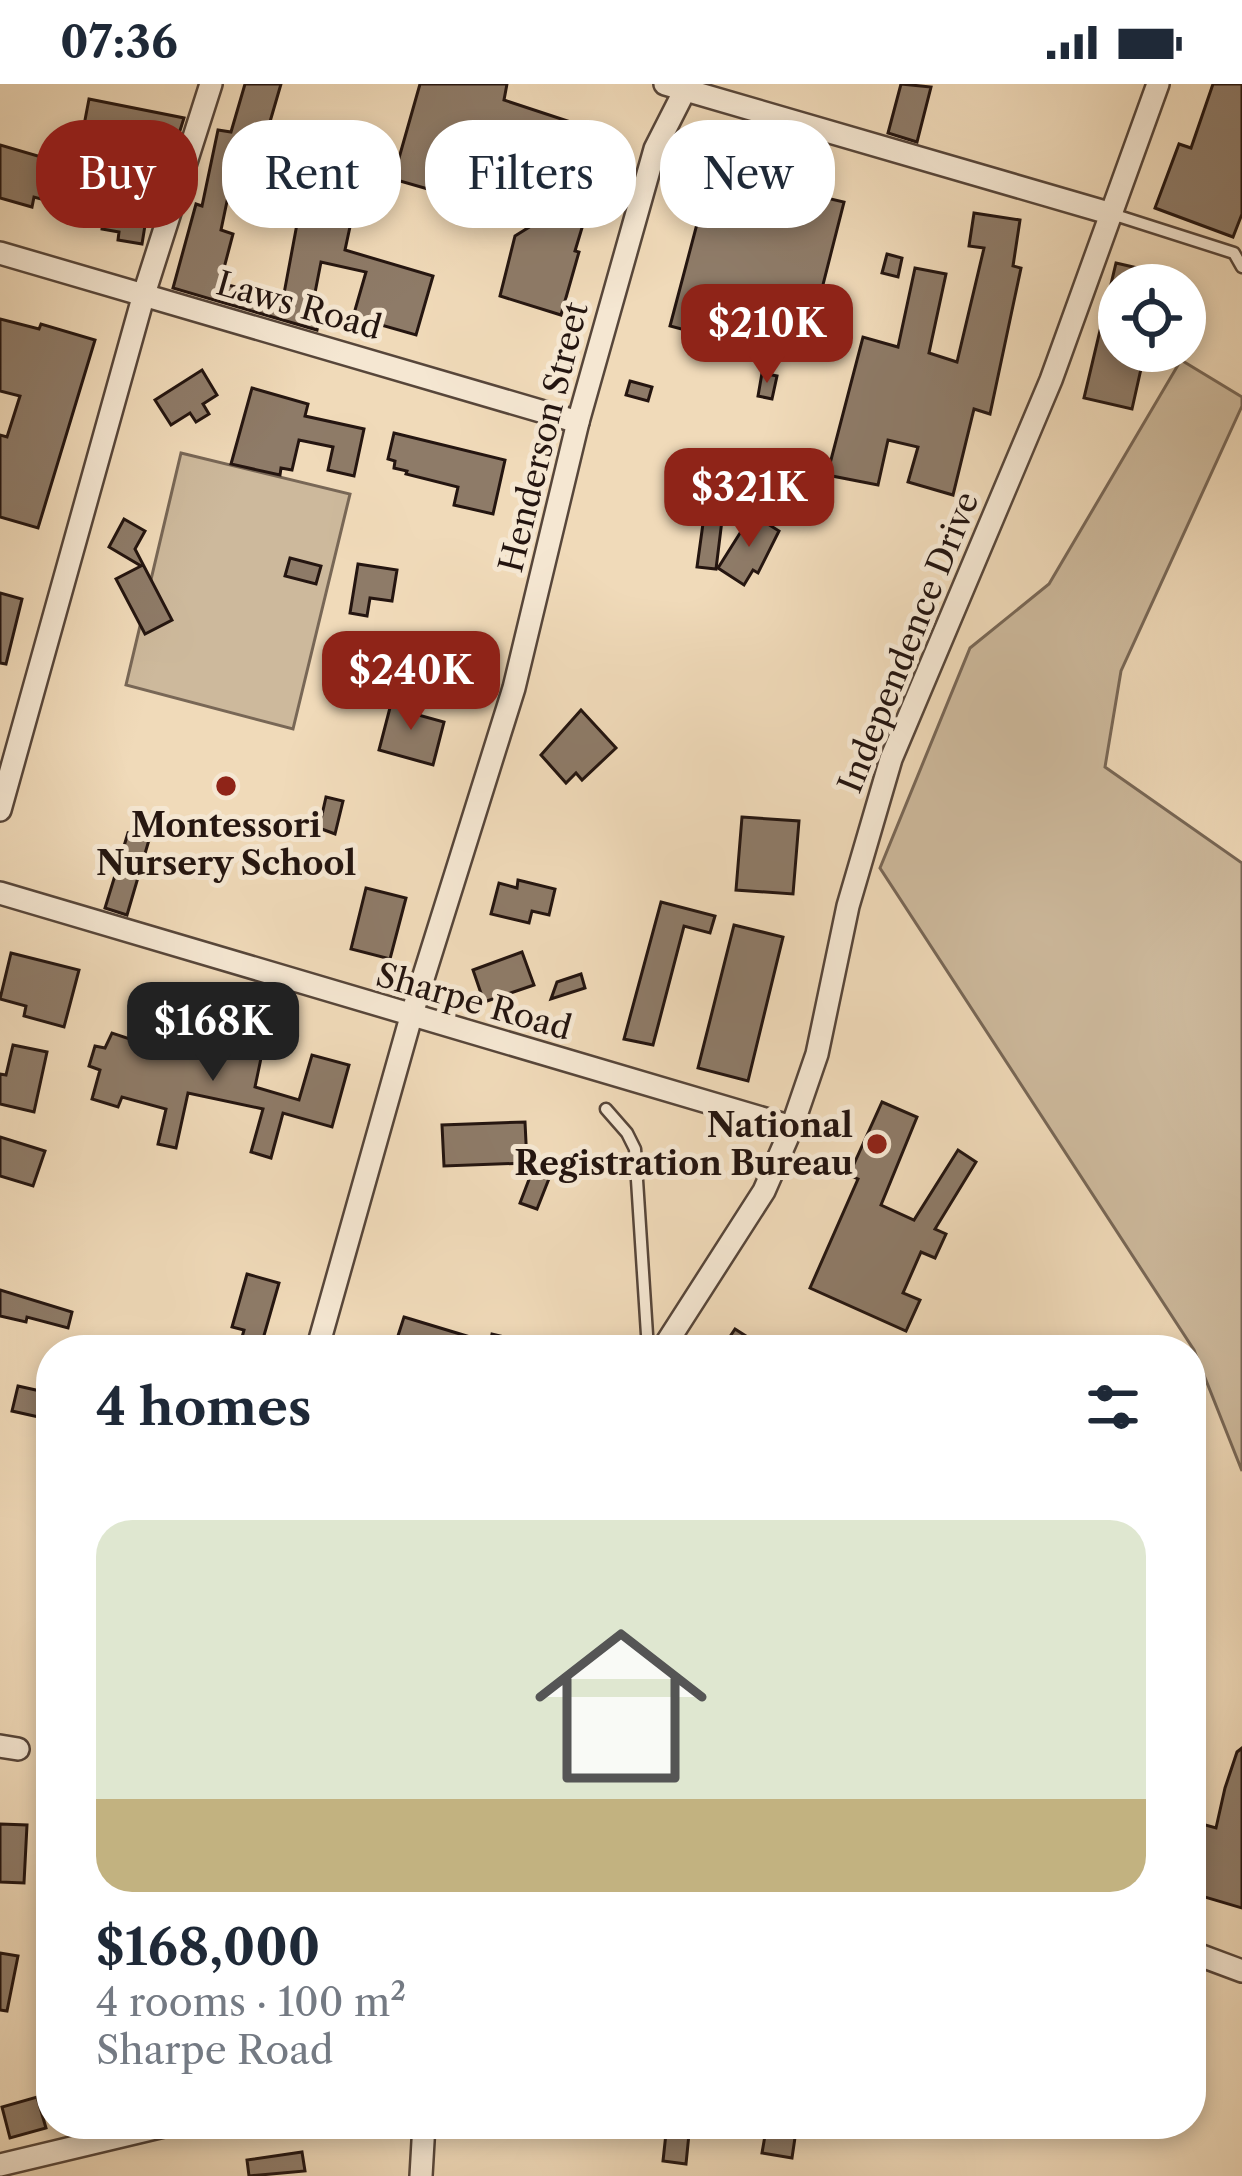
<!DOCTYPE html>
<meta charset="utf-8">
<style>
:root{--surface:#fff;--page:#f6f6f7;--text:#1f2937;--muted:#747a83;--line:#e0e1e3;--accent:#8f2418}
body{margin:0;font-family:"Libre Caslon Text",serif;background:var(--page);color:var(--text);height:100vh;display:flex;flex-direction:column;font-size:45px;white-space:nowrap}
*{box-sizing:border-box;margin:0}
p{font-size:39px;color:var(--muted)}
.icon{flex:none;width:66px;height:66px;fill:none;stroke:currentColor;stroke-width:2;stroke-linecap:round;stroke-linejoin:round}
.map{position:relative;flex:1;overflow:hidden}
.drawer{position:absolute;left:36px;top:1251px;width:1170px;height:804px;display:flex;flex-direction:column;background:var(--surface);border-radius:48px;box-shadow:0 6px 18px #0003}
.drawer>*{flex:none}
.guide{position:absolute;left:36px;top:36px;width:1170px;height:108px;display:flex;gap:24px}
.controls{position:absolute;left:1098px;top:180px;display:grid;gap:24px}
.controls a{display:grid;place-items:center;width:108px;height:108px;border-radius:50%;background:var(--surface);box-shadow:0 6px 18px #0003;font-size:60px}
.price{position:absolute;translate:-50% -102px;padding:0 27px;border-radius:24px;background:var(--accent);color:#fff;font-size:39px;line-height:78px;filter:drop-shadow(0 3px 6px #0008)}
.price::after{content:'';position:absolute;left:50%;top:72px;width:36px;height:27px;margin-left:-18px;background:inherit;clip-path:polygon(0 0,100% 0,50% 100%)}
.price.current{background:#222;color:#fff}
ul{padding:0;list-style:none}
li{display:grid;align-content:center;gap:24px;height:636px;padding:0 60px}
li+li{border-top:3px solid var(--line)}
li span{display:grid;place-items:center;height:372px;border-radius:36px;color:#555}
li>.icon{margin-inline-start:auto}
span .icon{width:216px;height:216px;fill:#fffc;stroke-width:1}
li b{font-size:51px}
h2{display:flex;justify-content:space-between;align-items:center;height:144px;padding:0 60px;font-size:51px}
.pill{padding:0 42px;border-radius:48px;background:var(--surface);box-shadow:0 6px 18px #0003;font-size:42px;line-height:108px}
.pill.current{background:var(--accent);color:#fff}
.status{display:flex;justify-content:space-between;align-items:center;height:84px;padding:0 60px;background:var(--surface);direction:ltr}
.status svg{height:33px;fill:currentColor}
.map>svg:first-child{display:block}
.green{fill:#cdb99c;stroke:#786756;stroke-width:3}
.building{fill:#8e7b68;stroke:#241510;stroke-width:3;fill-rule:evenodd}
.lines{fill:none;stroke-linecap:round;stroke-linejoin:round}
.lane-casing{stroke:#57463a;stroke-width:15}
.street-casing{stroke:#57463a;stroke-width:26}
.lane{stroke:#f5e7d2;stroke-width:10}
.street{stroke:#f5e7d2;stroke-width:21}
.poi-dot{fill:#8f2418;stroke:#f5e7d2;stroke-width:4.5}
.labels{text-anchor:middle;stroke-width:10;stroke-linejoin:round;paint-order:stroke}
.street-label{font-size:33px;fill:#241510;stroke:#f5e7d2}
.poi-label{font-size:33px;font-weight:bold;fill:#241510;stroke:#f5e7d2}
</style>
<div class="status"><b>07:36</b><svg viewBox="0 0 49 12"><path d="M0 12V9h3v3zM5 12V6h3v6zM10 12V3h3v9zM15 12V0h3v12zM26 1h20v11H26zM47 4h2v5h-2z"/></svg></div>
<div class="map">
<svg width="1242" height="2092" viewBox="0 0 1242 2092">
<rect width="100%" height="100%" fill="#f0dab9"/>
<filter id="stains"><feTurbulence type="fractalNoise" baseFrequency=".00167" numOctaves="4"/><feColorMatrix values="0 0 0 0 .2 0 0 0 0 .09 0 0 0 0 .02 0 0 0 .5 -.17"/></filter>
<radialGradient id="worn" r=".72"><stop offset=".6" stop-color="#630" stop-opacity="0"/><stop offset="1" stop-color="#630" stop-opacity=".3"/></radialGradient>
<g class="green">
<path d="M1181 276 1242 313V322L1121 587 1105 683 1242 779V1387L1194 1266 880 784 970 564 1049 500Z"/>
<path d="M181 369 350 410 293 645 126 601Z"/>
</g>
<g class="building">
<path d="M245 0H281L260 72 321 86 320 92 359 101 345 166 433 192 416 251 353 233 366 188 321 178 313 219 323 221 317 246 173 204 196 120 202 122 218 46 231 48ZM230 103 284 115 283 120 300 124 283 215 220 199 233 150 221 146Z"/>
<path d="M420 0H507L504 16 610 51 575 167 579 168 561 231 500 212 515 152 539 137 393 95Z"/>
<path d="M901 0 931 3 917 58 888 49Z"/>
<path d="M1213 0H1242V130L1233 153 1155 124 1179 60 1191 64Z"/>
<path d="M89 15 184 34 171 75 81 57Z"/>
<path d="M0 61 55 77 51 90 93 97 95 89 152 98 142 160 118 156 119 148 102 145 103 136 77 132 78 125 34 113 32 123 0 114Z"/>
<path d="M711 87 844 118 813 240 771 260 760 257 768 229 762 227 766 211 733 203 719 255 670 242Z"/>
<path d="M974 129 1020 136 1013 182 1021 184 990 330 974 325 953 411 908 398 918 363 888 356 878 401 827 391 863 253 898 263 915 184 946 190 929 269 957 278 984 164 969 162Z"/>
<path d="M887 170 902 174 898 193 882 189Z"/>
<path d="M1116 179 1185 195 1184 201H1119V267H1145L1132 325 1084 314Z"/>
<path d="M0 235 39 245 41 240 95 256 38 444 0 433V351L7 353 20 312 0 307Z"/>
<path d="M202 286 217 311 203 320 209 330 196 338 190 329 171 341 155 316Z"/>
<path d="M762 289 777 292 772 315 758 312Z"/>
<path d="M630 297 652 303 648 317 626 311Z"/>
<path d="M252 304 308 320 305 332 364 345 354 392 328 386 333 363 299 356 292 386 281 384 280 391 231 380Z"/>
<path d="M394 349 505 376 493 430 454 421 458 403 406 390 407 387 394 384 395 377 388 375Z"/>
<path d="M705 425 723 428 716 485 697 483Z"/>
<path d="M752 430 779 447 758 489 753 486 744 501 718 484Z"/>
<path d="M124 435 145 447 135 465 172 536 145 550 116 495 141 482 109 463Z"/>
<path d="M290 474 321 482 316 500 285 492Z"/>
<path d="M358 480 397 486 392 517 370 514 367 532 350 529Z"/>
<path d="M0 509 22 515 6 580 0 579Z"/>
<path d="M393 612 414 618 411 629 444 638 433 681 379 666Z"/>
<path d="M581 626 616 664 582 696 576 689 566 699 541 671Z"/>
<path d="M326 713 343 717 335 750 319 744Z"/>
<path d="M742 733 799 737 793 810 736 806Z"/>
<path d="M128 749 149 756 127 831 105 824Z"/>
<path d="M518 796 555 805 549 831 532 827 529 839 491 830 499 799 517 804Z"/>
<path d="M366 804 406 814 390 875 351 865Z"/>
<path d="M661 818 715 832 710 849 684 842 653 961 624 955Z"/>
<path d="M734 841 783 853 748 997 698 984Z"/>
<path d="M522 868 534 901 484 918 473 886Z"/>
<path d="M11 869 79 886 64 943 24 932 26 922 0 915Z"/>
<path d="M581 890 585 904 551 915 557 898Z"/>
<path d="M222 946 265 955 255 1003 299 1016 312 971 349 981 332 1043 283 1029 271 1074 251 1068 263 1025 188 1009 176 1064 158 1060 166 1025 122 1013 118 1023 92 1015 100 986 89 982 95 962 105 964 112 949 178 971 179 966 216 975Z"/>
<path d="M13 961 47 968 34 1028 0 1020V990L6 991Z"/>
<path d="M882 1018 917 1033 881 1121 914 1136 958 1066 976 1078 935 1145 946 1150 935 1174 921 1168 903 1209 920 1216 906 1247 810 1204 858 1095 849 1091Z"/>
<path d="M525 1038 527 1079 444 1082 442 1041Z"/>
<path d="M0 1053 45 1067 33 1102 0 1092Z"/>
<path d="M533 1085 550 1092 537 1125 520 1119Z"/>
<path d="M247 1190 279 1199 261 1262 241 1257 244 1246 232 1243Z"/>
<path d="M0 1206 72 1228 68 1244 27 1233 26 1238 0 1232Z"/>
<path d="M404 1233 490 1259 492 1250 534 1260 533 1266H409L395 1261Z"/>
<path d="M735 1245 768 1266H721Z"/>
<path d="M18 1302 49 1309 43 1334 12 1327Z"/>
<path d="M1242 1664V1824L1191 1809V1737L1216 1744 1225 1704 1237 1668Z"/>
<path d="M0 1740 27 1741 24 1799 0 1798Z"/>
<path d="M0 1869 18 1872 7 1927 0 1926Z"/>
<path d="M37 2013 46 2044 10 2054 2 2023Z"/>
<path d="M667 2040H690L686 2080 663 2077Z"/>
<path d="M767 2040H797L792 2074 762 2069Z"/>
<path d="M302 2068 305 2087 249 2092 247 2076Z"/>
</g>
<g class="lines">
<defs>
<g id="lane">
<path d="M1112 130 1234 169 1242 183"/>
<path d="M606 1025 627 1049 635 1065 648 1266"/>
</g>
<g id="street">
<path d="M665 0 1112 130"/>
<path d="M0 169 578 338"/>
<path d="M0 726 144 210 211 0"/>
<path d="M0 809 792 1043"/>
<path d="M317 1266 411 933 514 604 578 338 655 65 688 0"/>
<path d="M662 1266 764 1107 792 1043 817 970 848 822 891 675 1051 296 1158 0"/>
<path d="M0 1662 18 1665"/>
<path d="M1191 1868 1242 1887"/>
<path d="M0 2081 172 2040"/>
<path d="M421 2092 424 2040"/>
</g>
</defs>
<use href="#lane" class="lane-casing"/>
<use href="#street" class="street-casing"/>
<use href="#lane" class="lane"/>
<use href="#street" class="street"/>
</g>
<g class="poi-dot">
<circle cx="226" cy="702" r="12"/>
<circle cx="877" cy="1060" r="12"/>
</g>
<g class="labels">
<g class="street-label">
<text transform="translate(299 221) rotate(16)" y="12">Laws Road</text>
<text transform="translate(543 353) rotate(-76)" y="12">Henderson Street</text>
<text transform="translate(908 558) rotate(-68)" y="12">Independence Drive</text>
<text transform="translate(474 917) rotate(16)" y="12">Sharpe Road</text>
</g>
<g class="poi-label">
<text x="226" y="753">Montessori<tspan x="226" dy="38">Nursery School</tspan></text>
<text x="853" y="1053" text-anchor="end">National<tspan x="853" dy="38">Registration Bureau</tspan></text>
</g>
</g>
<rect width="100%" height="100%" filter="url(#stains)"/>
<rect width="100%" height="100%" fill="url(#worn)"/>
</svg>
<div class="controls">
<a><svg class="icon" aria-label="locate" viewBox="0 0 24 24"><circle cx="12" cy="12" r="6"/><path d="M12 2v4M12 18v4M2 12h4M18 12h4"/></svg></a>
</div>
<b class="price" style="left:767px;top:302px">$210K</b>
<b class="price" style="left:749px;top:466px">$321K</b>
<b class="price" style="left:411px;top:649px">$240K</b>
<b class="price current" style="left:213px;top:1000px">$168K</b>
<div class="guide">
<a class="pill current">Buy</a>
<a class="pill">Rent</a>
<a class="pill">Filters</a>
<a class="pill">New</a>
</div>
<section class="drawer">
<h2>4 homes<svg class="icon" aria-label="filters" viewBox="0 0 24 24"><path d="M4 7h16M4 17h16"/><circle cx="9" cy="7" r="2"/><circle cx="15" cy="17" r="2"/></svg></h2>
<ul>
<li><span style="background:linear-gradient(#dfe7d0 75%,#c2b280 0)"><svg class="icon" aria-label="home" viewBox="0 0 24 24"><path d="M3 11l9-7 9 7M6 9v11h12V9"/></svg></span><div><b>$168,000</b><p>4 rooms · 100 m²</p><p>Sharpe Road</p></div></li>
</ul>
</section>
</div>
